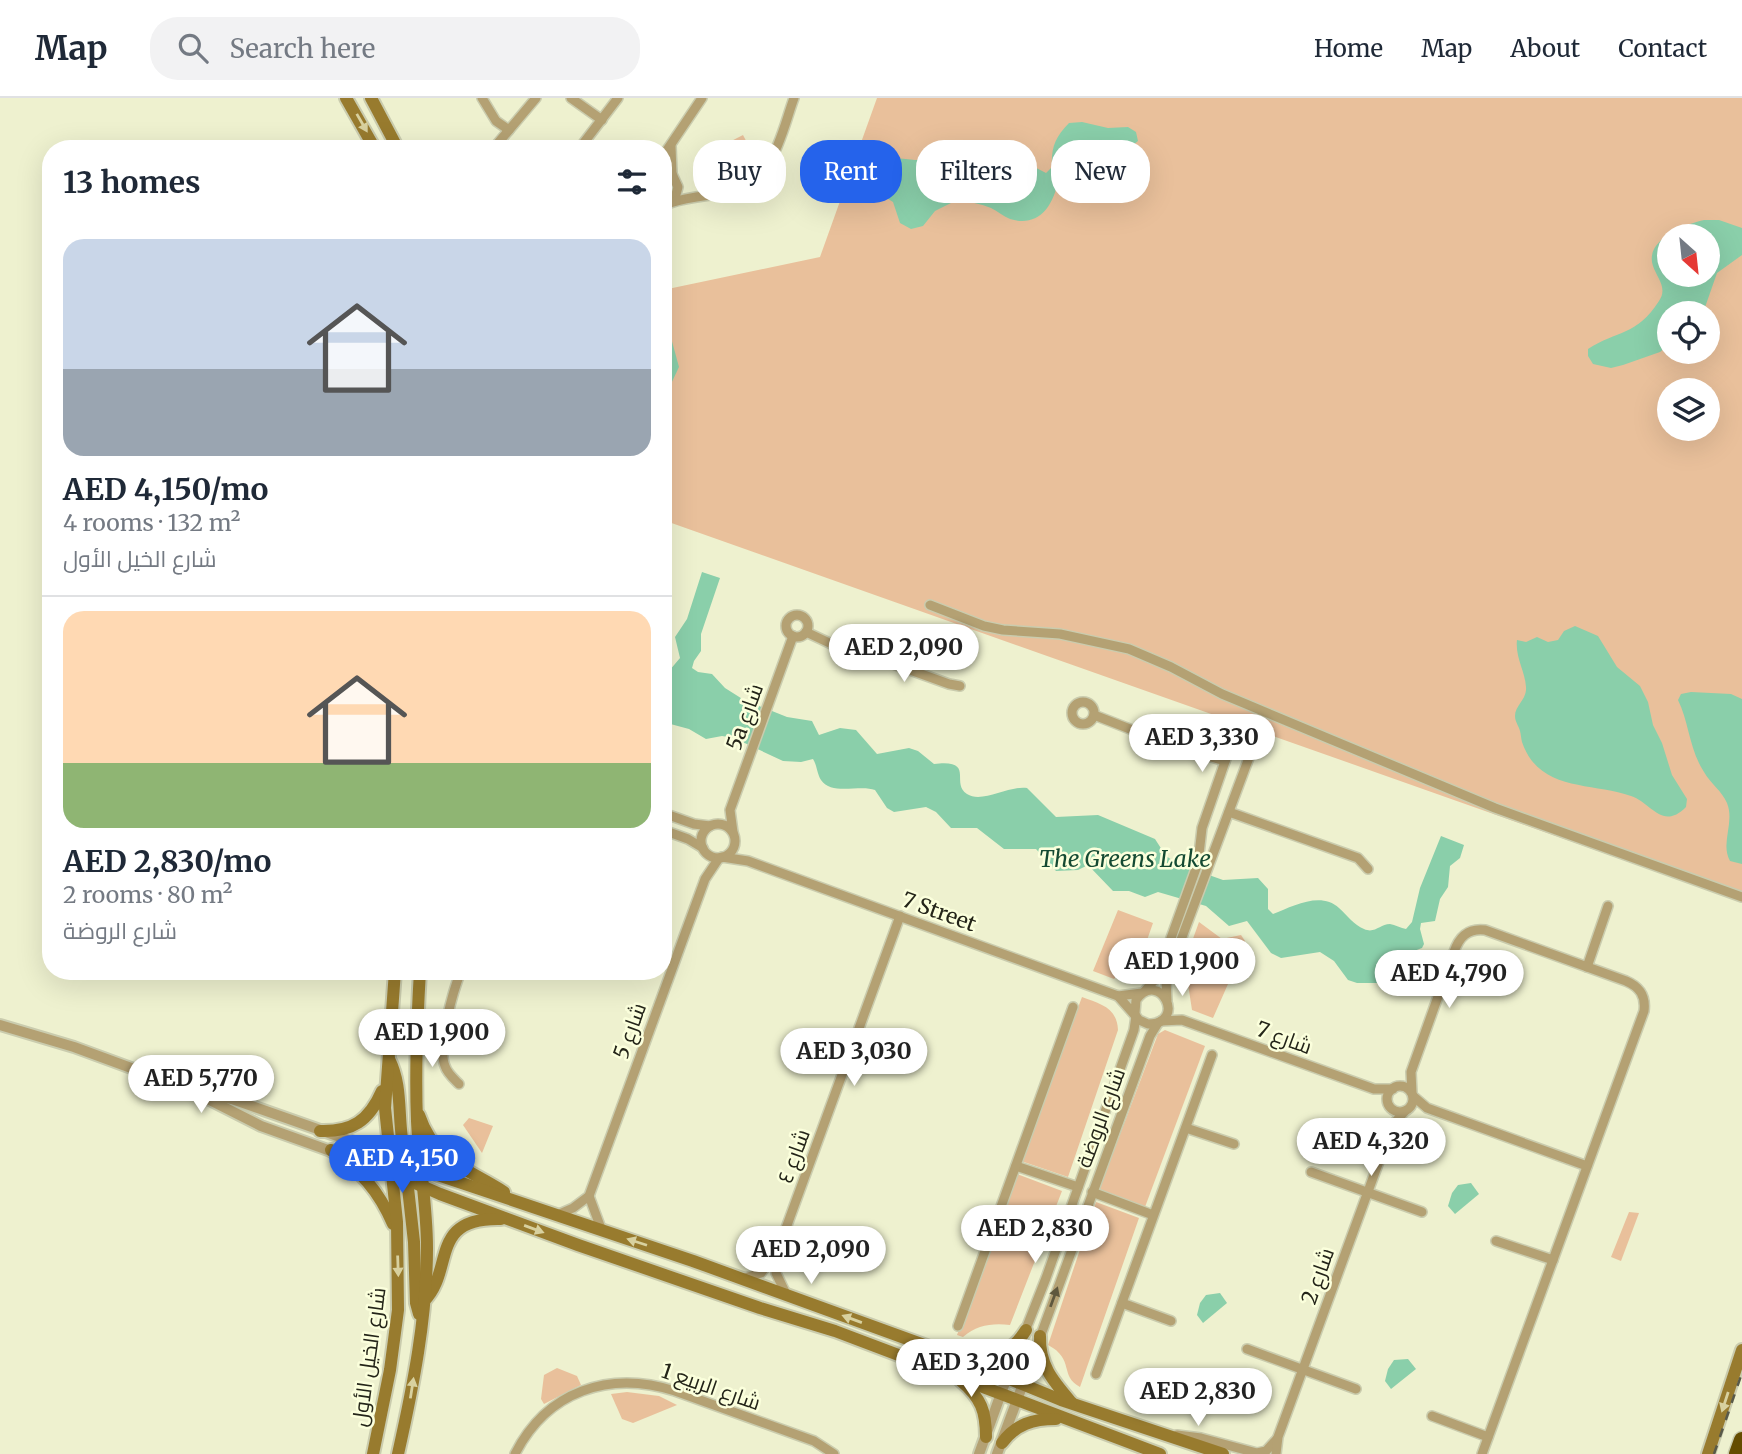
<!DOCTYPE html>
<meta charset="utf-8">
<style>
:root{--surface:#fff;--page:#f2f2f3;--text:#1f2937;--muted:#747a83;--line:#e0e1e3;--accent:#2563eb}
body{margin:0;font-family:Merriweather,Cairo,serif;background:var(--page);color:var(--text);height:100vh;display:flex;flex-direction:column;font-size:26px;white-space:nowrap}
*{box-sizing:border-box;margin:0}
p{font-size:23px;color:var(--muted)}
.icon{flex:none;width:38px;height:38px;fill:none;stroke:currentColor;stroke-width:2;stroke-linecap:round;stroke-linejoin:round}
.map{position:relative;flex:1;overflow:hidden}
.side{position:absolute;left:42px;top:42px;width:630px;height:840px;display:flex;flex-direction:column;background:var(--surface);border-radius:28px;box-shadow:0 7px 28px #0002}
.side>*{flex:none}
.banner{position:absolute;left:693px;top:42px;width:665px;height:63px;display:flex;gap:14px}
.needle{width:46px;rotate:153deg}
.buttons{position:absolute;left:1657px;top:126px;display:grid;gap:14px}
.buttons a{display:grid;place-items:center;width:63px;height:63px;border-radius:50%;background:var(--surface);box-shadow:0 7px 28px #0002;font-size:35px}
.price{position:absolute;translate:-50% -60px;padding:0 16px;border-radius:24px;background:#fff;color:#222;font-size:23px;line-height:46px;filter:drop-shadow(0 2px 4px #0008)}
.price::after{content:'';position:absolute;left:50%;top:42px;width:21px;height:16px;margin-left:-10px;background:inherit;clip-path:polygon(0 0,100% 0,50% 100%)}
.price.selected{background:var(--accent);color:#fff}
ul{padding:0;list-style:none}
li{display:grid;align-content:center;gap:14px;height:371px;padding:0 21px}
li+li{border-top:2px solid var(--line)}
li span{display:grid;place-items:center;height:217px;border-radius:21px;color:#555}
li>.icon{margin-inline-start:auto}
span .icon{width:126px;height:126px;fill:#fffc;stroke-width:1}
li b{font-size:30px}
h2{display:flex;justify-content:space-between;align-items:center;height:84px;padding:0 21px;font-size:30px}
.tag{padding:0 24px;border-radius:28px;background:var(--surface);box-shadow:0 7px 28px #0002;font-size:24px;line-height:63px}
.tag.selected{background:var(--accent);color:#fff}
header{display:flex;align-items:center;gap:42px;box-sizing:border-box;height:98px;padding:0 35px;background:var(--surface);border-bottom:2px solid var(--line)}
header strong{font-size:33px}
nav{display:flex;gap:38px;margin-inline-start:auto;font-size:24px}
.search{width:490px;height:63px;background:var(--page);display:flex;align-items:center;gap:18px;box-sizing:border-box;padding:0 24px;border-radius:28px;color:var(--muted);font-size:26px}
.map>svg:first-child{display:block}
.green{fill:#e9c09b;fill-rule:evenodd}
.water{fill:#8acfaa;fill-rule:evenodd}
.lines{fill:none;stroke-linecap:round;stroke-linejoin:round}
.minor-casing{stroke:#caccae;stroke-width:12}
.tertiary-casing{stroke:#caccae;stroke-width:14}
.secondary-casing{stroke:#caccae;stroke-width:16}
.motorway-casing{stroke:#caccae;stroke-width:19}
.minor{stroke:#b4a173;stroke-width:9}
.tertiary{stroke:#b4a173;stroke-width:10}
.secondary{stroke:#987b2e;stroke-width:12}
.motorway{stroke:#644c00;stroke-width:16}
.rail{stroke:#595a49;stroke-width:2.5;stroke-dasharray:9 9;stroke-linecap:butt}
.oneway{fill:#d8d19f}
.oneway2{fill:#5e573d}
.labels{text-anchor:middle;stroke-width:5;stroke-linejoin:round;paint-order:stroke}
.street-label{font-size:21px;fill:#242519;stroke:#fbffdc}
.water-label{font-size:23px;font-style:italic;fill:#144a32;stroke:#fbffdc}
</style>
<header>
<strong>Map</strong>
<div class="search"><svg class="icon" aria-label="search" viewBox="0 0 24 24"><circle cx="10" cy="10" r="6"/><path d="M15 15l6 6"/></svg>Search here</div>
<nav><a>Home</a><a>Map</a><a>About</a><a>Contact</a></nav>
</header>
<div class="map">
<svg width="1742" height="1356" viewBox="0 0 1742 1356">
<rect width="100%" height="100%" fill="#eef1cf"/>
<g class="green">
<path d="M877 0H1742V804L663 422V192L820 159ZM1670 138H1708V177H1670ZM1670 215H1708V254H1670ZM1670 292H1708V331H1670Z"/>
<path d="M743 37 752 54 710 76 702 58Z"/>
<path d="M1118 812 1153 825 1139 865 1124 870 1114 881 1093 873Z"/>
<path d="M1199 824 1222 841 1241 837 1245 843 1243 852 1213 920 1192 912 1188 886 1181 874Z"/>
<path d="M1082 899C1100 906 1117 909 1118 932L1068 1079 1021 1063Z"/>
<path d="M1165 932 1205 948 1145 1109 1099 1092 1158 936Z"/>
<path d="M469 1020 493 1028 482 1055 463 1027Z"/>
<path d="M1017 1076 1062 1093 1010 1227C992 1225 977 1227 963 1239L957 1237Z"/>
<path d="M1096 1104 1139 1120 1080 1289C1059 1278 1075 1261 1048 1247Z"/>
<path d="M1629 1114 1639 1115 1621 1163 1611 1159Z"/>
<path d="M557 1270 577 1278 581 1287 544 1306 541 1301 544 1277Z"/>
<path d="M627 1294 659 1298 677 1307 633 1325 622 1321 611 1296Z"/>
</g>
<g class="water">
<path d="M1082 24 1108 30 1128 29 1136 34 1138 43 1126 53 1090 62 1076 77 1057 88C1051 111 1037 129 1010 121 1003 118 997 113 991 110 981 106 970 104 959 101L935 113 923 128 911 131 900 125 893 104C877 94 863 90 874 67L886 60H896L915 62 943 61 962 68 998 55 1015 59 1046 75 1052 69C1051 50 1055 39 1069 25Z"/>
<path d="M1704 122H1719L1742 130V157L1717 175 1703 215H1670L1669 247 1660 254 1623 267 1611 270 1593 266 1588 258V251C1617 232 1637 238 1659 203 1668 190 1657 180 1653 168 1644 142 1685 126 1704 122ZM1670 138H1708V177H1670Z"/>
<path d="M663 229 670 236 679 269 670 288 663 290Z"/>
<path d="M702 474 720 480 701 536V553L694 563 692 570 698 574 712 576 725 590 744 602 787 619 812 623 819 637 840 630 856 632 877 656 909 650 918 653 934 666C976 661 950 685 967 696 982 706 1010 687 1027 690L1056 719 1098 717 1155 741 1166 758 1178 766 1223 782 1258 780 1268 791V811L1273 816C1293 808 1321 793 1339 810 1347 817 1354 827 1364 831 1375 836 1380 826 1390 826 1395 827 1401 830 1406 831L1412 824 1420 790 1441 738 1464 747 1460 760 1450 768 1448 789 1440 801 1435 823 1421 825 1420 831 1424 846 1422 850 1414 853 1412 856 1419 874 1413 888 1400 893 1378 885H1357L1348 882 1334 863 1320 854 1281 860 1271 855 1247 823 1229 828 1206 808 1158 794 1145 799 1129 793H1113L1088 767 1078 772 1056 773 1036 751H1004L977 730H951L936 714 926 709 894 714 887 710 875 692C860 686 832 698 821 682 817 676 817 667 813 661L801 664 783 663 734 640 722 638 706 641 689 631 663 624V592L672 587 669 573 680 560 675 539 687 521Z"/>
<path d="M1575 528 1598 538 1617 569 1640 588 1648 604 1653 627 1662 645 1672 677 1687 701 1686 709C1662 733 1652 705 1631 698 1591 684 1539 694 1522 644 1521 640 1521 637 1520 633 1519 628 1515 624 1515 618 1515 607 1527 602 1526 589 1525 573 1515 559 1517 542L1526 544 1537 539 1548 544 1558 542 1564 533Z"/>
<path d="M1691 594 1731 596 1742 601V766L1730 763C1720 745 1735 725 1727 705 1722 693 1710 685 1704 674 1689 651 1689 624 1678 602L1681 596Z"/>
<path d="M1471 1085 1479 1096 1455 1116 1448 1108 1452 1095 1458 1087Z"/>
<path d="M1220 1195 1227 1205 1203 1225 1197 1217 1200 1205 1206 1197Z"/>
<path d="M1408 1261 1416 1271 1391 1291 1385 1283 1388 1271 1394 1262Z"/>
</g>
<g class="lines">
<defs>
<g id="minor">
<path d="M482 0 496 23 509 32"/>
<path d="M571 0 602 22"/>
<path d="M671 48 672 76"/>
<path d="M493 51 536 0"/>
<path d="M579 51 618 0"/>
<path d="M663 58 702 0"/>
<path d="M663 72 672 76 678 89 675 100 663 107"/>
<path d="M670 105C690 98 710 98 730 94 773 86 781 36 794 0"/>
<path d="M930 507 984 528 1003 532 1060 536 1129 551 1171 569 1222 596 1495 710 1742 799"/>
<circle cx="797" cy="528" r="11"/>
<path d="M806 534 838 549 849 550 949 586 960 588"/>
<circle cx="1083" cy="615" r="11"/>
<path d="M1094 617 1153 640"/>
<circle cx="1164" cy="644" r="11"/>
<path d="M1174 648 1225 663"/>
<path d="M1229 714 1358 760 1368 771"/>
<path d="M663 715 694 726 710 728"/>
<circle cx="718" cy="743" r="17"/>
<path d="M663 732 688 741 703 750"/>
<path d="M733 734 730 712 793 538"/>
<path d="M722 759 748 763 1118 898 1142 895"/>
<path d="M1587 869 1608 808"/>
<path d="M1145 893 1157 879 1198 765 1202 730 1228 655 1233 647C1243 643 1249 647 1250 657L1166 882 1167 902"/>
<path d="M1118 898 1139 922 1148 926C1188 926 1160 870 1136 902L1135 915"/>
<path d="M1161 923 1182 922 1374 991H1393"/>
<path d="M459 986C454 981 447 975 445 968 437 949 453 893 461 873"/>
<circle cx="1400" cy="1001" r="13"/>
<path d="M1412 995 1411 974 1454 854C1459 839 1468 830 1485 832L1626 883C1640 889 1646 898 1644 913L1482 1356"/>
<path d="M1413 998 1427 1010 1587 1068"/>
<path d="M1186 1030 1234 1046"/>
<path d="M1016 1068 1078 1089"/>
<path d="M1311 1074 1422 1114"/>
<path d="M1092 1094 1153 1117"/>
<path d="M589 1098 602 1133"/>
<path d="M557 1117 573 1110 589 1098 705 781 719 760"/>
<path d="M1496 1143 1553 1162"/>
<path d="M742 1181 761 1175 778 1152"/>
<path d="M786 1196 776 1175 778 1152 900 818"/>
<path d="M1122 1205 1171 1223"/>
<path d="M958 1228 1073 909"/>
<path d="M1247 1251 1356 1291"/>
<path d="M1096 1276 1212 957"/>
<path d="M1007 1279 1046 1180 1134 932 1136 918"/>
<path d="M1023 1286 1150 938 1158 925"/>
<path d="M1432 1318 1488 1339"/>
<path d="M1177 1337 1201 1340 1257 1355 1266 1353 1277 1341"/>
<path d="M515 1356C547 1293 609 1272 675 1293L814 1343 834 1356"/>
<path d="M1276 1356 1278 1339 1392 1028 1405 1013"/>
</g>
<g id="tertiary">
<path d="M0 927 74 949 191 992 232 1001 380 1053"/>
<path d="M196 995 261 1028 392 1075"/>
<path d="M979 1356 1007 1279"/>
<path d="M997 1356 1023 1286"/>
</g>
<g id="secondary">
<path d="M346 0 375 51"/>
<path d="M371 0 398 51"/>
<path d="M389 961C406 994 394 1032 409 1066"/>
<path d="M419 1017C435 1064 467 1070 504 1094"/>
<path d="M320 1033C352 1034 369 1023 382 993"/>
<path d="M373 1051 397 1071 408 1090 414 1144 416 1205 419 1216"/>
<path d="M331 1052C360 1072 379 1093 393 1126"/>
<path d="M389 1056 438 1077 693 1163 946 1255 1061 1302 1223 1356"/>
<path d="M392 1075 440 1096 578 1147 760 1210 835 1233 1160 1356"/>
<path d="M424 1203C455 1172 428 1119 501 1121"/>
<path d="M1040 1238C1039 1267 1053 1283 1071 1304"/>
<path d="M953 1254C986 1252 1004 1267 1026 1232"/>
<path d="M961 1283C981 1300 986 1313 986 1339"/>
<path d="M1002 1345C1016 1326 1033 1321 1056 1321"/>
<path d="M373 1356 390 1272 398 1212 397 1124 385 1010 395 873"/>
<path d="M398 1356C413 1289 427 1219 427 1150 427 1107 419 1066 417 1023 415 973 417 923 420 873"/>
<path d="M1708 1356 1742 1252"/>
</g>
<path id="motorway" d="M1737 1356 1742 1342"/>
</defs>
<use href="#minor" class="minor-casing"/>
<use href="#tertiary" class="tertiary-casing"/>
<use href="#secondary" class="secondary-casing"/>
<use href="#motorway" class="motorway-casing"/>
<use href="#minor" class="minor"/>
<use href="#tertiary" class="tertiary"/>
<use href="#secondary" class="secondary"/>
<use href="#motorway" class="motorway"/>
<path class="rail" d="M1714 1356 1742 1275"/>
</g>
<defs><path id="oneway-solid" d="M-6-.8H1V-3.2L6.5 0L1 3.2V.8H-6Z" transform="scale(1.75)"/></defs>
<g class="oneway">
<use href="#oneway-solid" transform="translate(362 25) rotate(60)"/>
<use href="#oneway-solid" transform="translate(534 1131) rotate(20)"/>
<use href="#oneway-solid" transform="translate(637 1144) rotate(-162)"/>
<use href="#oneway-solid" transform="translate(398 1168) rotate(88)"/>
<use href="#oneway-solid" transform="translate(852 1221) rotate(-160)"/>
<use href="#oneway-solid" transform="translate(412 1290) rotate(-81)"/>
<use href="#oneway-solid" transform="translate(1725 1304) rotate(108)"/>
</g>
<use class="oneway2" href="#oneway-solid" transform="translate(1054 1199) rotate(-70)"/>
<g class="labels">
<g class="street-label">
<text transform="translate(745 619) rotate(-70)" y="7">5a شارع</text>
<text transform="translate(939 814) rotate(20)" y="7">7 Street</text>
<text transform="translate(630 933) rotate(-70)" y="7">شارع 5</text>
<text transform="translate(1284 940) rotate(20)" y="7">شارع 7</text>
<text transform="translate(1101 1020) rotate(-70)" y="7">شارع الروضة</text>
<text transform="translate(794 1058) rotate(-70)" y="7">شارع ٤</text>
<text transform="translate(1318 1178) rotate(-70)" y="7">شارع 2</text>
<text transform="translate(369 1259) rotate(-82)" y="7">شارع الخيل الأول</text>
<text transform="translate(711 1289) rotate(19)" y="7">شارع الربيع 1</text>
</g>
<g class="water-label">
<text x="1125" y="769">The Greens Lake</text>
</g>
</g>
</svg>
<div class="buttons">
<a><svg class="needle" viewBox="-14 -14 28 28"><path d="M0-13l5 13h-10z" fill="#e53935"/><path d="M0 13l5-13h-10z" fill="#747a83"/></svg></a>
<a><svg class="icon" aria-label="locate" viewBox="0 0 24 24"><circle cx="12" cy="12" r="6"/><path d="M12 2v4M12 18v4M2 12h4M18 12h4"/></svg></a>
<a><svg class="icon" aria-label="layers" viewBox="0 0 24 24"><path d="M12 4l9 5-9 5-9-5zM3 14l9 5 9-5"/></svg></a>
</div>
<b class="price" style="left:904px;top:586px">AED 2,090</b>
<b class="price" style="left:1202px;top:676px">AED 3,330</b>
<b class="price" style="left:1182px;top:900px">AED 1,900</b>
<b class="price" style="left:1449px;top:912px">AED 4,790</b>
<b class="price" style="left:432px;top:971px">AED 1,900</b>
<b class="price" style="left:854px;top:990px">AED 3,030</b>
<b class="price" style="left:201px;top:1017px">AED 5,770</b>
<b class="price" style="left:1371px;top:1080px">AED 4,320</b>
<b class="price selected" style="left:402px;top:1097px">AED 4,150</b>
<b class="price" style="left:1035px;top:1167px">AED 2,830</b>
<b class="price" style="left:811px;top:1188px">AED 2,090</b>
<b class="price" style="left:971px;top:1301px">AED 3,200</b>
<b class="price" style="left:1198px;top:1330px">AED 2,830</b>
<div class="banner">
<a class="tag">Buy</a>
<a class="tag selected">Rent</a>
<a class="tag">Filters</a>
<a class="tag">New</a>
</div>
<section class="side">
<h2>13 homes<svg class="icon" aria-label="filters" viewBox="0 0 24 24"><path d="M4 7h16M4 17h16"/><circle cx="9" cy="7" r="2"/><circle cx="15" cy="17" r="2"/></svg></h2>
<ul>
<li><span style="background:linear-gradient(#c9d6e8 60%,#9aa5b1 0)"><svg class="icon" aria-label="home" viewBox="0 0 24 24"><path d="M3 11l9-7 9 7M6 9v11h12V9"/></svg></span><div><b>AED 4,150/mo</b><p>4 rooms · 132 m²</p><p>شارع الخيل الأول</p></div></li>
<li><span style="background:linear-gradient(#ffd9b3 70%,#8fb573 0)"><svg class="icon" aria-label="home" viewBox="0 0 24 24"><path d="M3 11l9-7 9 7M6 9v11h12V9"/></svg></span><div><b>AED 2,830/mo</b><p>2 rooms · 80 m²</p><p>شارع الروضة</p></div></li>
</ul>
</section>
</div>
